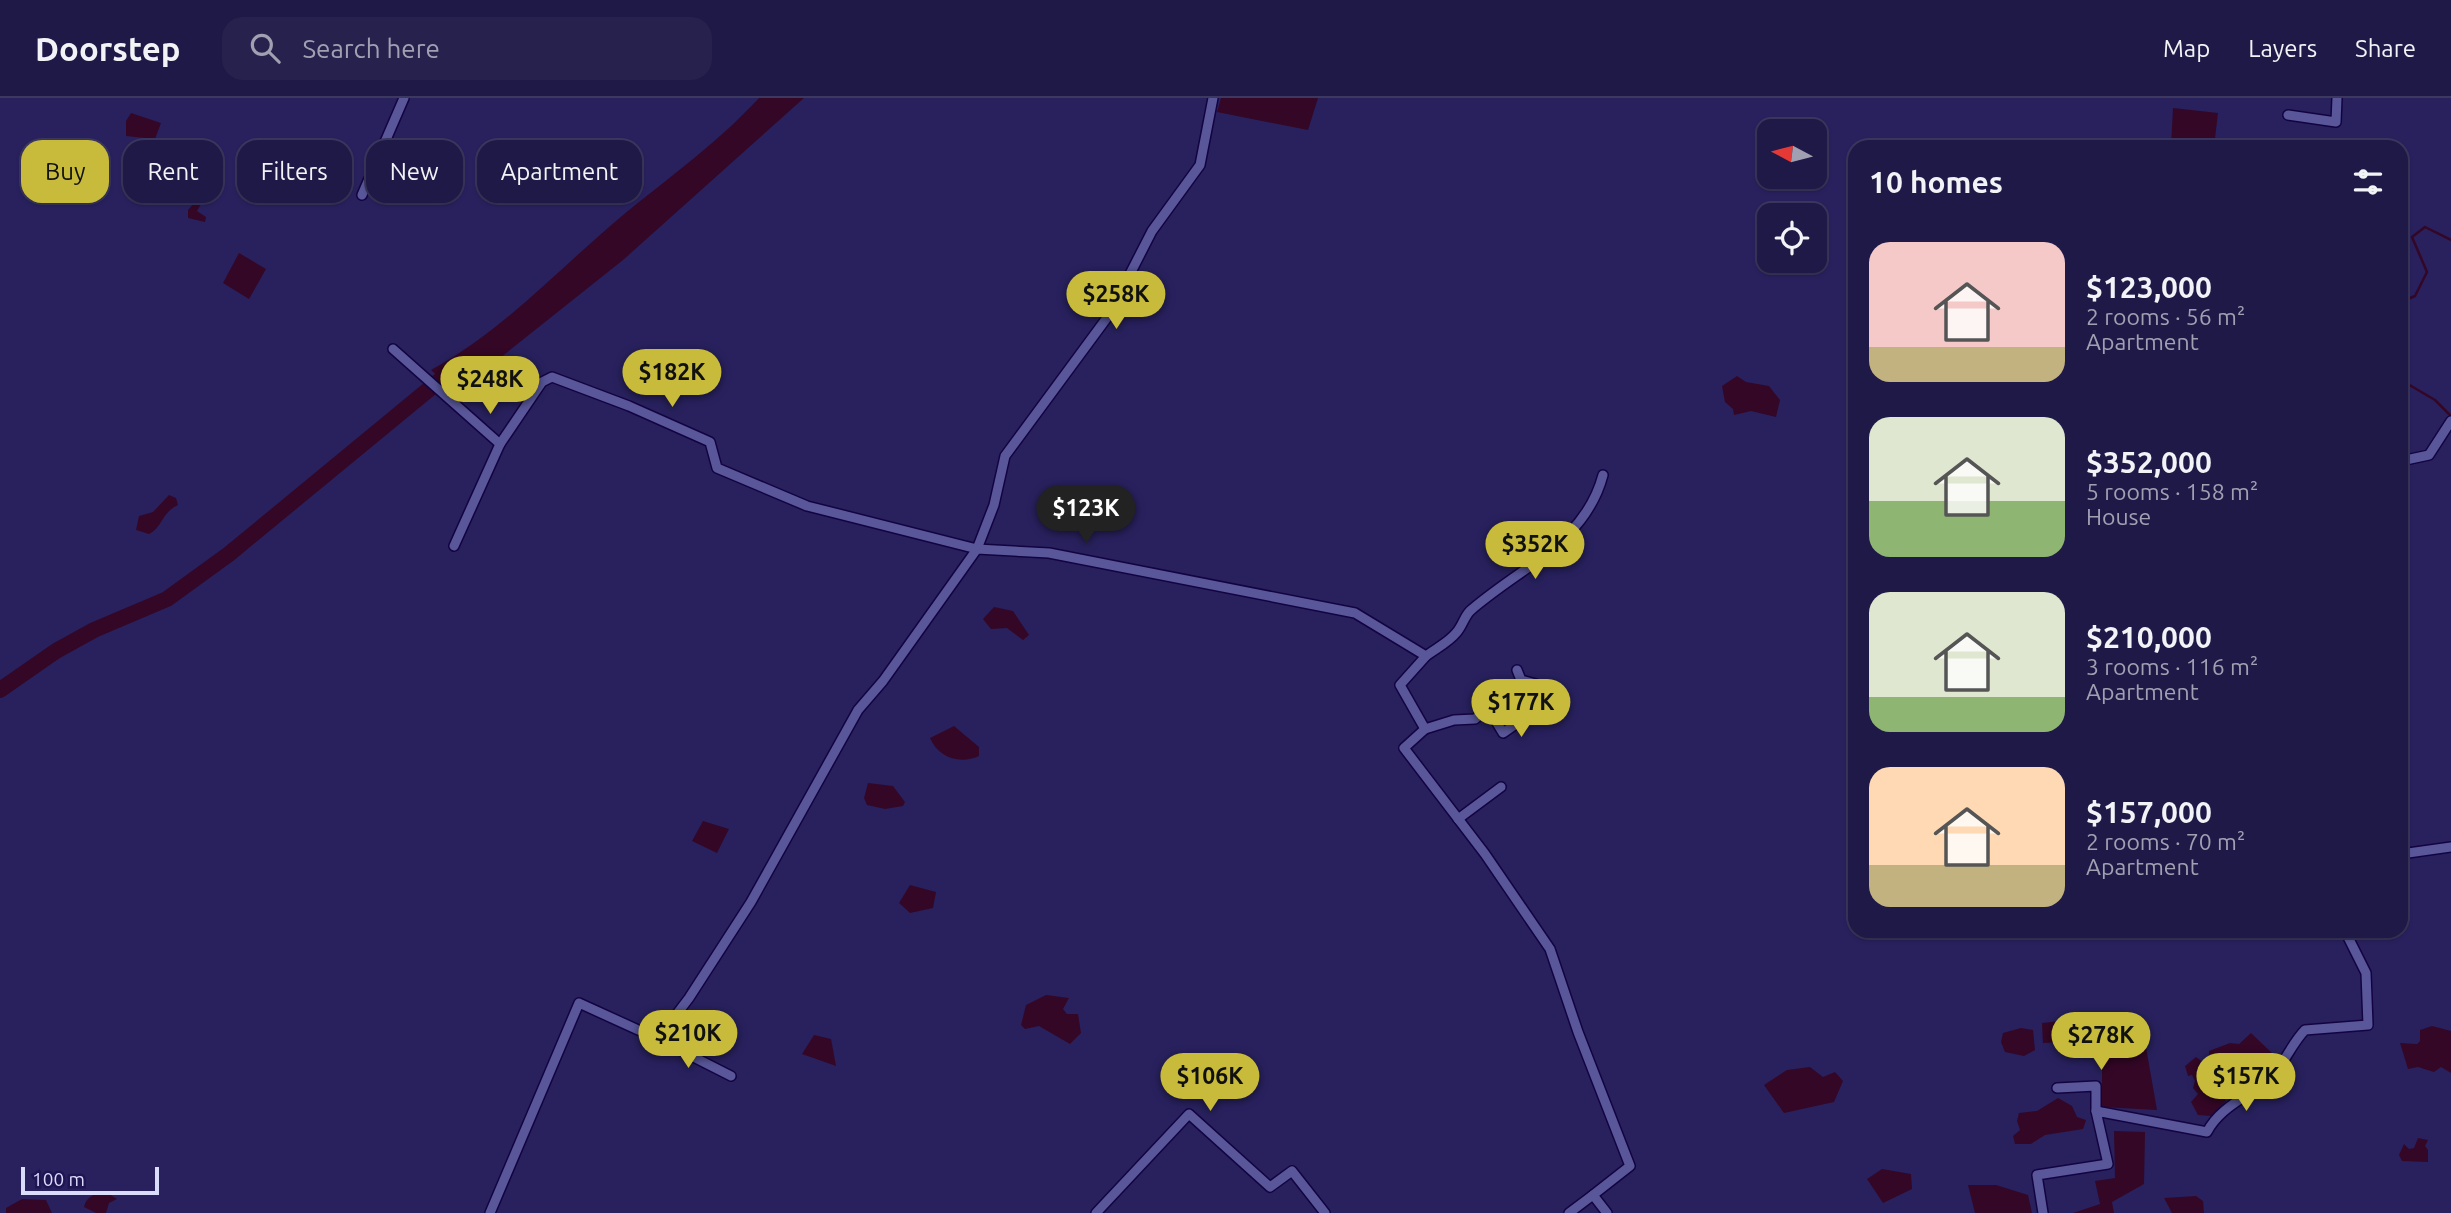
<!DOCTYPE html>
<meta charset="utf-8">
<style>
:root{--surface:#1e1946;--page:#26224d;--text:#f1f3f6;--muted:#a1a0b3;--line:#3c385f;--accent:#c8bb3b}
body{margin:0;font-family:Ubuntu,sans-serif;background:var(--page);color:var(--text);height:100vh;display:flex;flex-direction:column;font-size:26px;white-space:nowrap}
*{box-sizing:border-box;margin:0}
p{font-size:23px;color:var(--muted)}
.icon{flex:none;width:38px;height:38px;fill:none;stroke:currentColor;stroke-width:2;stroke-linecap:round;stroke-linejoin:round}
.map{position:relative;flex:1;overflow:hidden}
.details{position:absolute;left:1848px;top:42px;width:560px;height:798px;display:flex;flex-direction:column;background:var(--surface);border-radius:21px;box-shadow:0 2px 5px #0004,0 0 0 2px var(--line)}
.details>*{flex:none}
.hud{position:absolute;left:21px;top:42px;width:665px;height:63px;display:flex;gap:14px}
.needle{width:46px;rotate:277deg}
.fabs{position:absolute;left:1757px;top:21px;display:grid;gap:14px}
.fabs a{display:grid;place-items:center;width:70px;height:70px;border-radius:14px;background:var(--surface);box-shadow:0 2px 5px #0004,0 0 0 2px var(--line);font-size:35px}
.scale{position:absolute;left:21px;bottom:18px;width:138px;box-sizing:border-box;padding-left:7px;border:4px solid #dadcfb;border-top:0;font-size:19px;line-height:24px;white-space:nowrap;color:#dadcfb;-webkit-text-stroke:5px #1f1553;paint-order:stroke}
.price{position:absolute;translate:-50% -60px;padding:0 16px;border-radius:24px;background:var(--accent);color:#111;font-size:23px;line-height:46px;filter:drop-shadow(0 2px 4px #0008)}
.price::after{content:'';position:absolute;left:50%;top:42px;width:21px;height:16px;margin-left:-10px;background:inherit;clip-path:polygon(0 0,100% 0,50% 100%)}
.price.selected{background:#222;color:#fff}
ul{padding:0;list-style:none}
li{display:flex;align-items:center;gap:21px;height:175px;padding:0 21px}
li span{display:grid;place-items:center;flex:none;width:196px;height:140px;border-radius:21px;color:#555}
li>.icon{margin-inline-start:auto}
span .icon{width:84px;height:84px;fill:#fffc;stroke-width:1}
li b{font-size:30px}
h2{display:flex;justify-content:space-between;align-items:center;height:84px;padding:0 21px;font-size:30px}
.pill{padding:0 24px;border-radius:21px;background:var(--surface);box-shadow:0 2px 5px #0004,0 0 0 2px var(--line);font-size:24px;line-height:63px}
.pill.selected{background:var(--accent);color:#111}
header{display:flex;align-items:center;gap:42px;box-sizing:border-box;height:98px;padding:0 35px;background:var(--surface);border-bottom:2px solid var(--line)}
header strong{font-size:33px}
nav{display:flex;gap:38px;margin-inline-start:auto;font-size:24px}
.search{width:490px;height:63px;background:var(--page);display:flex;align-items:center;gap:18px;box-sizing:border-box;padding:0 24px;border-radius:21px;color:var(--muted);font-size:26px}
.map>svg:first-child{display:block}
.water{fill:#340726}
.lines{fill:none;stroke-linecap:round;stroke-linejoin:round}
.stream{stroke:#340726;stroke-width:2.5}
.river{stroke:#340726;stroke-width:16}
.minor-casing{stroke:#130441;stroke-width:12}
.minor{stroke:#59579a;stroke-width:9}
</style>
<header>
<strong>Doorstep</strong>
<div class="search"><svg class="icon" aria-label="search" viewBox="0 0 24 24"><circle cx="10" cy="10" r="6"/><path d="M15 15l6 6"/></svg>Search here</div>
<nav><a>Map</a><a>Layers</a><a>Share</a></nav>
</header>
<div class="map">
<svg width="2451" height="1115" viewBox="0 0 2451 1115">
<rect width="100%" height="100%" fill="#28215e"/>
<g class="water">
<path d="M759 0H804L623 162 456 295 431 272C499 235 551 179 609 129 659 86 714 49 759 0Z"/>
<path d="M1221 0H1318L1308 32 1217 14Z"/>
<path d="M2173 10 2218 15 2214 49H2171Z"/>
<path d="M131 15 161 25 155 41 126 38V23Z"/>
<path d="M179 68 184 83 196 82 200 73 211 84 214 78 217 95 212 103 201 106 197 113 206 119 205 124 188 120V112L196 103 194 97 166 89 164 82Z"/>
<path d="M239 155 266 171 249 201 223 185Z"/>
<path d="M1737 278 1746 284 1769 288 1780 302 1776 319 1751 313 1734 317 1733 311 1725 304 1722 288Z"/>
<path d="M169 397 176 400 178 407C161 415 163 429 149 436L136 432 139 418 153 414Z"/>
<path d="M994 509 1013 513 1029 537 1023 542 1007 530 991 531 983 521Z"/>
<path d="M1505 582 1513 598 1532 592 1540 606 1506 627 1485 594Z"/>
<path d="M954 628 979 649V658C959 667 938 659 930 640Z"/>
<path d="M868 685 893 688 905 704 903 708 885 711 867 707 864 700Z"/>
<path d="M703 723 729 731 717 755 692 743Z"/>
<path d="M910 787 936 794 933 810 910 815 899 805Z"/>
<path d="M1046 897 1069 900 1063 911 1067 916H1078L1081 935 1070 946 1039 928 1025 931 1021 927 1026 907Z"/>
<path d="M2079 921 2081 943 2043 945 2042 925Z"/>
<path d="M2432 928 2451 933V975L2441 969 2434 974 2418 969 2408 971 2400 945 2417 946 2420 943V932Z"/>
<path d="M2021 930 2033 932 2035 952 2024 958 2005 954 2001 944 2003 935Z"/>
<path d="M2251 935 2274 957 2268 973 2240 983 2222 996 2226 1003 2211 1018 2198 1017 2191 1004 2198 996 2193 990 2195 983 2192 977 2188 978 2185 968 2196 959 2204 965 2209 961V953L2230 945 2239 946Z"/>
<path d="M814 937 831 941 836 968 802 956Z"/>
<path d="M2144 938 2157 1012 2102 1009V954Z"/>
<path d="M1810 969 1823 979 1835 974 1843 983 1834 1004 1784 1015 1764 987 1787 972Z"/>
<path d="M2058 1000 2072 1008 2077 1019 2086 1022 2083 1031 2045 1037 2031 1046H2015L2013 1038 2020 1032 2017 1023 2019 1015 2037 1013Z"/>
<path d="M2114 1033 2145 1034 2144 1086 2112 1104 2114 1115H2073L2100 1106 2095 1083 2115 1080Z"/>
<path d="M2418 1040 2428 1042 2425 1048 2428 1052V1064L2402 1063 2399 1057 2404 1046 2409 1051 2414 1050Z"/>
<path d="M1882 1071 1911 1076 1912 1091 1883 1105 1867 1081Z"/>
<path d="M1968 1087H1996L2028 1097 2032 1115H1975Z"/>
<path d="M106 1094 117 1101 109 1105 106 1115H96L84 1109C86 1098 96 1095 106 1094Z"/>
<path d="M2196 1098 2203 1103 2204 1115H2172L2164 1100Z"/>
<path d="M22 1101 46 1102 52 1115H6V1110Z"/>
</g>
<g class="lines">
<g class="stream">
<path d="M2401 204 2415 198 2427 174 2412 139 2425 129 2451 142"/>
<path d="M2401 282 2435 302 2451 318"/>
</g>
<path class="river" d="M0 592 56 553 94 532 167 501 229 456 456 269"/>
<defs>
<g id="minor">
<path d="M2288 17 2336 24 2337 0"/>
<path d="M362 97 404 0"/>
<path d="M393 251 500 346"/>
<path d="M2401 363 2429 357 2451 323"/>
<path d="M454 448 500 346 542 284 552 279 629 308 710 344 717 370 807 408 977 451 994 407 1005 358 1109 217 1152 133 1200 67 1213 0"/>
<path d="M1426 558C1435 551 1449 544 1456 535 1462 529 1464 519 1470 513 1519 470 1585 445 1603 377"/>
<path d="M1425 631 1454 622 1475 621 1488 610 1503 635 1543 607 1536 586 1521 582 1517 572"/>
<path d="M1458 721 1501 689"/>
<path d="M2401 756 2451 749"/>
<path d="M658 941 731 978"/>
<path d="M2057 990 2096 988V1013"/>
<path d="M490 1115 579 905 658 941 689 900 751 804 858 612 883 583 977 451 1049 455 1355 515 1426 558 1400 587 1425 631 1404 650 1485 756 1550 851 1578 934 1630 1068 1593 1097 1607 1115"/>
<path d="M1096 1115 1189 1016 1270 1089 1292 1073 1325 1115"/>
<path d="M1569 1115 1593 1097"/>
<path d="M2043 1115 2037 1077 2108 1066 2096 1013 2207 1034C2221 1007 2251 998 2273 977 2284 966 2292 945 2305 932L2368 927 2366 875 2345 833"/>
</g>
</defs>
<use href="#minor" class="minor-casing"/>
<use href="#minor" class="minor"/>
</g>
</svg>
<div class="fabs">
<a><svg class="needle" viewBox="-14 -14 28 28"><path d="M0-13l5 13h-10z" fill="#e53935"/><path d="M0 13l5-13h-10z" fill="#a1a0b3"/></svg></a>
<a><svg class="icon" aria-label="locate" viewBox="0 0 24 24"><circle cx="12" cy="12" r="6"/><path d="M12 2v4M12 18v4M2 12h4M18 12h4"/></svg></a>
</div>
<div class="scale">100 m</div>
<b class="price" style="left:1116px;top:233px">$258K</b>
<b class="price" style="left:672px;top:311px">$182K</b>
<b class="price" style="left:490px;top:318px">$248K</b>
<b class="price selected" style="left:1086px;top:447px">$123K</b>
<b class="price" style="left:1535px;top:483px">$352K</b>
<b class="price" style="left:1521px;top:641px">$177K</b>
<b class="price" style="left:688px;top:972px">$210K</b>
<b class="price" style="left:2101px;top:974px">$278K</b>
<b class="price" style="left:1210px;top:1015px">$106K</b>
<b class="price" style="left:2246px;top:1015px">$157K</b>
<div class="hud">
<a class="pill selected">Buy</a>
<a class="pill">Rent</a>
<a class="pill">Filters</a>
<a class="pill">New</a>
<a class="pill">Apartment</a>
</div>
<section class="details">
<h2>10 homes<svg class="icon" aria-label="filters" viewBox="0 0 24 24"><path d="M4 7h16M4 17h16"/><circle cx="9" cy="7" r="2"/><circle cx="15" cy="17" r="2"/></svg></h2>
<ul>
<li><span style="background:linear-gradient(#f6c9c9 75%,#c2b280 0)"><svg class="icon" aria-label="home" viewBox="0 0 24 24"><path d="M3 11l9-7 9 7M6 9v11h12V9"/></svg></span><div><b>$123,000</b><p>2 rooms · 56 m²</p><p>Apartment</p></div></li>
<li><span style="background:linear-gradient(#dfe7d0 60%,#8fb573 0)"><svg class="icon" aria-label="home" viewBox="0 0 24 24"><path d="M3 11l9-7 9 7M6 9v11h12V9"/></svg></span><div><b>$352,000</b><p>5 rooms · 158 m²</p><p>House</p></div></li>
<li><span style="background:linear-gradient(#dfe7d0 75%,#8fb573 0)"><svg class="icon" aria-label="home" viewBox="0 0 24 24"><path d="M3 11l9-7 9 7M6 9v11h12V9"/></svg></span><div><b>$210,000</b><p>3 rooms · 116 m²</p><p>Apartment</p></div></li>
<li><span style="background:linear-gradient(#ffd9b3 70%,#c2b280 0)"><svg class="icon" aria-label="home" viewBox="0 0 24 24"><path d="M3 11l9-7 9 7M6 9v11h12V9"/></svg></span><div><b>$157,000</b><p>2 rooms · 70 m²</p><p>Apartment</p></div></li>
</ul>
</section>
</div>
